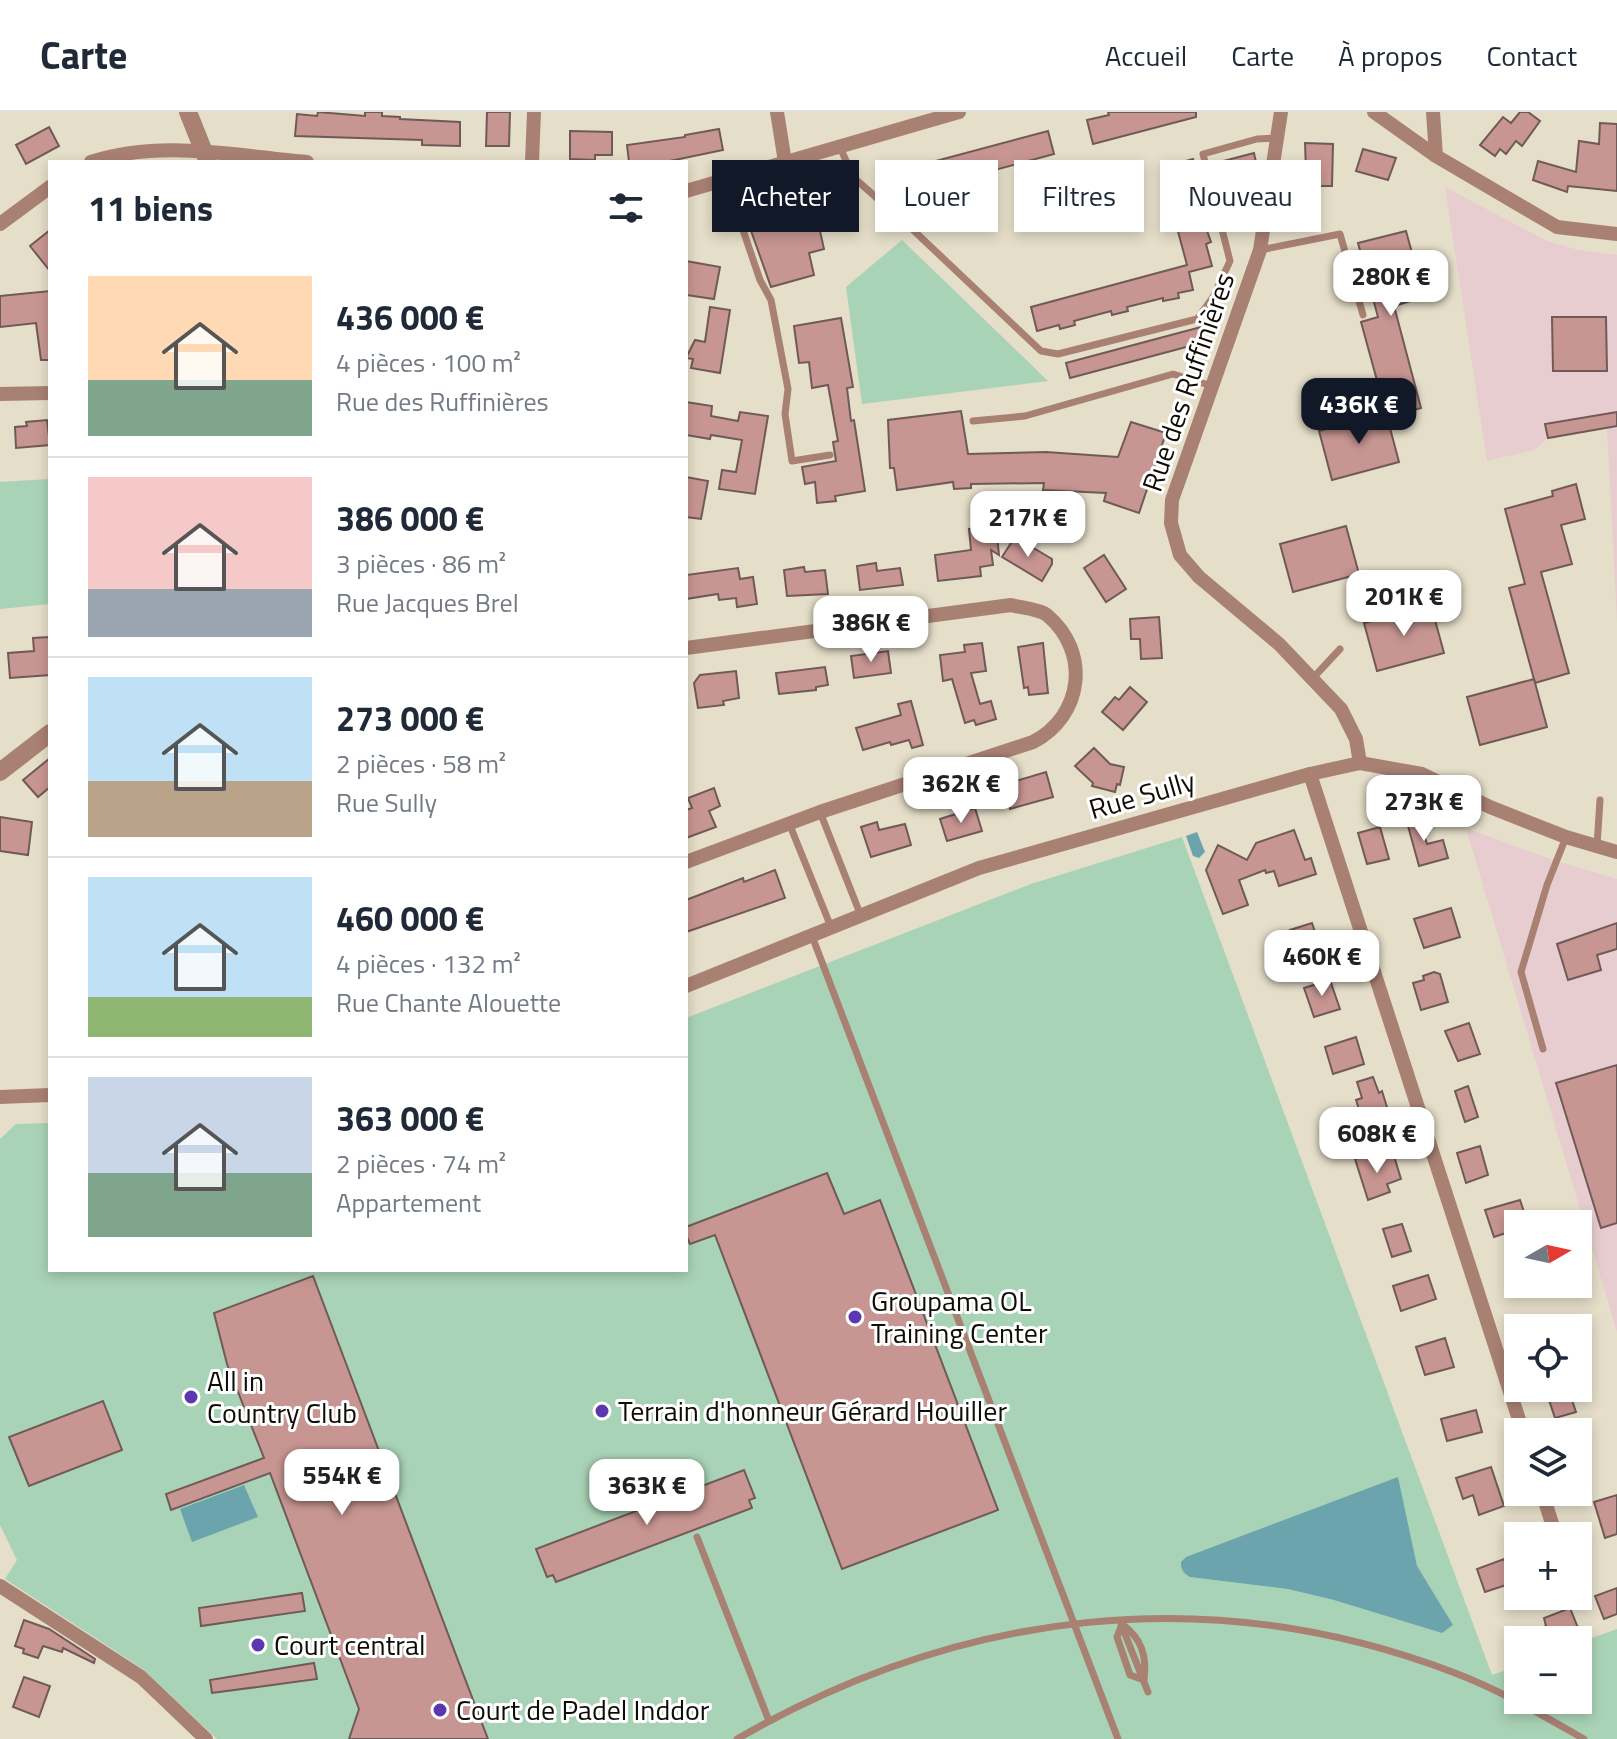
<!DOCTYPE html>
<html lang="fr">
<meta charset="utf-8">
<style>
:root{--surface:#fff;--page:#f2f2f3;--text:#1f2937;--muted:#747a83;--line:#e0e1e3;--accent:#111827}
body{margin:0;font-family:"Titillium Web",sans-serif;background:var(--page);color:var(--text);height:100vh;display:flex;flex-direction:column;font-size:30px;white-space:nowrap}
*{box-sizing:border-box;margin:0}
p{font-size:26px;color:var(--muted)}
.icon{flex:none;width:44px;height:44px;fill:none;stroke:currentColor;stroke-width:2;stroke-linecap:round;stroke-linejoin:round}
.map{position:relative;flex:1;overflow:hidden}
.drawer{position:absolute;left:48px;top:48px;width:640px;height:1112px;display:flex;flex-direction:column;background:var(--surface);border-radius:0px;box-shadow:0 4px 12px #0003}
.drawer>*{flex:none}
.top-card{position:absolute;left:712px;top:48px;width:760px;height:72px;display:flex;gap:16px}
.needle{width:52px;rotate:81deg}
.fabs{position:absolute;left:1504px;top:1098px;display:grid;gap:16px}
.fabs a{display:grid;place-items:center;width:88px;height:88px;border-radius:0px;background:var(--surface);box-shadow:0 4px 12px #0003;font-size:40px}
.price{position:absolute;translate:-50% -68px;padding:0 18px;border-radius:16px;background:#fff;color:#222;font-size:26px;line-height:52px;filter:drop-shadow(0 2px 4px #0008)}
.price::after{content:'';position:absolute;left:50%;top:48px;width:24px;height:18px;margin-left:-12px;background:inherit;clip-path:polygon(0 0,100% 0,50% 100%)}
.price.active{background:var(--accent);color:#fff}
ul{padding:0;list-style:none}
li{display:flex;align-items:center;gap:24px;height:200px;padding:0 40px}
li+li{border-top:2px solid var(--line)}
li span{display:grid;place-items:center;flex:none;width:224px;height:160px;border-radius:0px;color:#555}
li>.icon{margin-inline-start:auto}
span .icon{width:96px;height:96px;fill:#fffc;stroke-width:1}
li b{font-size:34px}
h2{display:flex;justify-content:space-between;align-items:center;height:96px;padding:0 40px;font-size:34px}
.chip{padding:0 28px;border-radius:0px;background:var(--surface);box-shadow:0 4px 12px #0003;font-size:28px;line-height:72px}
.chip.active{background:var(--accent);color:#fff}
header{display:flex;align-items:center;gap:48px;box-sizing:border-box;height:112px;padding:0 40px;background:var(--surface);border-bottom:2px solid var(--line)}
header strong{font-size:38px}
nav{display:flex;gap:44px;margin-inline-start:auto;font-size:28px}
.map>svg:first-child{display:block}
.education{fill:#e7cdcf}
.green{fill:#a9d3b6}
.water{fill:#6ca4ae}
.building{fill:#c89692;stroke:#705a58;stroke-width:2}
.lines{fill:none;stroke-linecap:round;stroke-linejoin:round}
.service{stroke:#a98173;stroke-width:7}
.minor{stroke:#a98173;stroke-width:14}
.tertiary{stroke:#a98173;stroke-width:18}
.poi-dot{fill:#5b38b0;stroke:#fff;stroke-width:3}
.labels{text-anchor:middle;stroke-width:6;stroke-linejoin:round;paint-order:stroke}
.street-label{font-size:28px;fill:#0e0c06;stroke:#fff}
.poi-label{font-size:28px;fill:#0e0c06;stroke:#fff;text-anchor:start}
</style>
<header>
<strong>Carte</strong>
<nav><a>Accueil</a><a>Carte</a><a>À propos</a><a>Contact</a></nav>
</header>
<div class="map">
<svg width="1617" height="1627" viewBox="0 0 1617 1627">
<rect width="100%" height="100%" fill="#e5dec9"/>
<g class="education">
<path d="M1445 75 1547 129 1578 138 1617 143V508L1607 315 1548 326 1534 338 1487 349Z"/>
<path d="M1466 716 1550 747 1617 767V1220Z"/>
</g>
<g class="green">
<path d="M902 128 1048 269 862 292 846 175Z"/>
<path d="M50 367V492L0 497V370Z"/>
<path d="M1182 725 1492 1563 1518 1554V1588H1578V1531L1617 1517V1627H217L143 1557 5 1467 17 1448 0 1413V1027L16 1012 50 1011V1158H686V906L1031 772Z"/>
</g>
<g class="water">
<path d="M1197 720 1205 740 1199 746 1193 744 1186 724Z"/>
<path d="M1398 1365 1417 1454 1453 1513 1442 1521 1334 1488 1288 1477 1190 1465C1183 1461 1181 1458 1181 1450L1186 1445Z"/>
<path d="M244 1373 258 1405 192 1430 180 1397Z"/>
</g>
<g class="building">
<path d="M318 0 365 4V0H382V4L400 5V7L460 10V34L422 33V28L295 24 297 2 317 4Z"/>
<path d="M487 0H510L509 34H486Z"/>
<path d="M1108 0H1196V5L1093 32 1087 8 1109 3Z"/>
<path d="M1520 0H1528L1540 9 1522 34 1516 29 1506 42 1500 37 1495 44 1480 33 1503 5 1511 11Z"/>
<path d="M1600 11 1617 12V79L1568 74 1567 80 1533 68 1538 49 1576 60 1579 29 1599 32Z"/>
<path d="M49 15 59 34 26 52 16 33Z"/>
<path d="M719 17 723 38 665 50H629L627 33 685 25V23Z"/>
<path d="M570 19 612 20V43H595V48L570 47Z"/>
<path d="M1048 19 1054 42 898 84 891 61Z"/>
<path d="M1305 31 1333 32 1332 74H1302V59H1306Z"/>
<path d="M1363 37 1396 46 1388 68 1356 59Z"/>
<path d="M1254 41 1257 55 1250 57 1254 71 1219 79 1212 52Z"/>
<path d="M1193 47 1196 56 1200 55 1206 82 1194 85 1203 116H1206L1211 130 1206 132 1212 154 1189 160 1193 178 1178 181 1179 186 1163 189V186L1127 195 1128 199 1112 203 1111 199 1074 209 1075 213 1060 217 1059 213 1037 219 1031 195 1187 153 1161 56Z"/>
<path d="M810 81 812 91 830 86 837 114 820 119 824 137 809 141 814 163 771 175 744 99Z"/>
<path d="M50 118V159L30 134Z"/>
<path d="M1406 119 1424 185 1394 194 1421 296 1387 305 1361 210 1378 205 1358 131Z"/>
<path d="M686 149 720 155 714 187 686 183Z"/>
<path d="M50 179V248H41L36 211 0 215V184Z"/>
<path d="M710 195 730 198 720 261 691 256 693 247 686 246 695 228 705 230Z"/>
<path d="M1552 205H1606L1607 259H1553Z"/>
<path d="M841 206 853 275 847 276 851 309 854 308 865 379 835 384 836 389 817 391 815 370 805 372 802 355 836 349 833 330 838 329 828 273 812 276 809 250 799 251 794 214Z"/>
<path d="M1201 215 1205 230 1070 266 1066 251Z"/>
<path d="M686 290 712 294 711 304 738 309 740 300 768 304 755 382 719 377 722 358 736 360 742 328 711 323 710 327 686 323Z"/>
<path d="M961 299 968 342 1046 340 1118 345 1131 310 1166 321 1139 401 1104 389 1106 381 1043 378 1044 371 971 372V376L954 377 953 370 897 378 894 356H890L888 308Z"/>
<path d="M1617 300V314L1548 326 1545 312Z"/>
<path d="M1386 301 1399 350 1332 368 1319 319Z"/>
<path d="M47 308 50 333 16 336 15 315 27 314 26 310Z"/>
<path d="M686 365 708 369 701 407 686 405Z"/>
<path d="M1576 372 1585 407 1561 413 1572 452 1541 460 1569 561 1535 571 1509 476 1525 472 1505 397 1553 384 1552 379Z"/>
<path d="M996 414 999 443 991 438 993 453 980 455 981 464 938 469 935 443 971 438 969 417Z"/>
<path d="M1346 414 1359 462 1293 480 1280 432Z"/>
<path d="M1015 425 1052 447V452L1042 469 1002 445Z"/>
<path d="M1104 443 1126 477 1106 490 1084 456Z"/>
<path d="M876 451 877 459 900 456 903 473 860 478 857 454Z"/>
<path d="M804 455 805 460 825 458 828 482 787 484 784 458Z"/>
<path d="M738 456 740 467 753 465 757 492 737 495 736 486 719 488 718 482 686 487V463Z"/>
<path d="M1431 493 1444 541 1377 559 1364 511Z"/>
<path d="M1159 505 1162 546 1141 547 1140 527H1131L1130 507Z"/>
<path d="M49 525 50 563 10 566 8 541 34 539 33 526Z"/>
<path d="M982 531 986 559 971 561 980 592 991 589 996 607 976 613 974 608 965 611 952 567 943 569 940 543 965 540 964 533Z"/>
<path d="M1043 531 1048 581 1029 583 1028 575 1024 576 1018 535Z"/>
<path d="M888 539 891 561 854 566 851 544Z"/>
<path d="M825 555 828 573 816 575V578L779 582 776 561Z"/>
<path d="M736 559 739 586 723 589 724 593 698 596 694 571 700 563Z"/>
<path d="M1534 567 1547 615 1480 633 1467 585Z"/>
<path d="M1130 575 1147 590 1123 618 1102 600 1115 585 1119 588Z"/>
<path d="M911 589 923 633 912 636 909 628 891 633 890 630 863 638 856 616 901 603 898 592Z"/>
<path d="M1094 636 1110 652 1124 655 1120 673 1117 672 1115 680 1092 674 1093 671 1075 654Z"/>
<path d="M50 646V675L38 685 23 668Z"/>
<path d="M1046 660 1053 685 1010 697 1003 673Z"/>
<path d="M714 676 720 694 709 699 716 715 686 726V698L692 696 688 686Z"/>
<path d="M975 696 982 719 947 729 940 707Z"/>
<path d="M1417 699 1427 732 1443 728 1448 746 1419 754 1405 703Z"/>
<path d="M0 705 32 710 28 743 0 739Z"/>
<path d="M877 710 879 718 905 712 911 733 871 745 861 715Z"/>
<path d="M1380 715 1389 747 1367 752 1358 721Z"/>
<path d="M1294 718 1305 748 1311 746 1316 762 1279 774 1274 759 1266 761 1265 758 1239 768 1248 793 1223 802 1206 758 1218 733 1247 748 1256 731Z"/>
<path d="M775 758 785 786 686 820V788L743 766 744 770Z"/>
<path d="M1451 796 1460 825 1424 836 1414 807Z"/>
<path d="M1312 811 1322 841 1300 848 1290 818Z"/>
<path d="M1617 811V837L1597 843 1601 858 1568 868 1557 832Z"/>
<path d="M1434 860 1440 862 1448 890 1421 898 1413 871 1424 868 1423 864Z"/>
<path d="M1330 868 1340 897 1314 905 1304 876Z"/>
<path d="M1469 911 1480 942 1458 949 1445 919Z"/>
<path d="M1356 925 1364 952 1333 962 1325 935Z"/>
<path d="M1617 953V1111L1601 1116 1556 971Z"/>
<path d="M1373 965 1379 981 1382 979 1391 1008 1365 1016 1356 988 1362 986 1357 970Z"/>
<path d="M1468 974 1478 1005 1465 1010 1455 979Z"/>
<path d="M1480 1034 1488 1063 1466 1071 1457 1041Z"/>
<path d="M1372 1042 1375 1050 1394 1044 1401 1067 1387 1072 1390 1080 1368 1088 1355 1047Z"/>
<path d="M827 1061 844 1102 880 1088 998 1398 842 1457 715 1123 690 1132 686 1123V1115Z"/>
<path d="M1520 1088 1525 1103 1517 1106 1518 1117 1494 1125 1485 1098Z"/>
<path d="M1402 1112 1411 1139 1392 1145 1383 1117Z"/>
<path d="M1428 1163 1436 1187 1401 1199 1393 1174Z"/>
<path d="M313 1164 459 1551 488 1627H349L359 1597 270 1361 171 1398 166 1382 264 1346 227 1252 214 1201Z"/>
<path d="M1445 1226 1454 1255 1425 1263 1416 1235Z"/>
<path d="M1545 1276H1568L1576 1300 1555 1306Z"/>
<path d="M103 1289 122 1338 29 1374 9 1325Z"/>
<path d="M1476 1298 1482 1320 1447 1329 1441 1307Z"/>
<path d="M1491 1355 1504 1394 1479 1403 1473 1383 1463 1387 1456 1366Z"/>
<path d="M744 1358 755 1386 749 1388 752 1396 556 1470 553 1463 547 1465 536 1437Z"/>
<path d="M1617 1383V1422L1605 1426 1594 1390Z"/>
<path d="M1504 1447 1512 1471 1485 1480 1477 1457Z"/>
<path d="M1617 1476V1502L1604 1507 1595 1484Z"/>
<path d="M302 1481 305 1499 201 1514 199 1496Z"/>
<path d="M1570 1496 1578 1516 1547 1528H1512L1546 1514 1544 1506Z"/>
<path d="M24 1508 49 1517 95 1547 94 1551 63 1536 62 1540 43 1534 38 1546 23 1541 24 1537 15 1534Z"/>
<path d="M314 1551 317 1567 212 1581 210 1568Z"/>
<path d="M24 1565 50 1574 39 1605 13 1595Z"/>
</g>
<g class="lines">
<g class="service">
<path d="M840 35 853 65 911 116 1041 239 1058 242 1197 207 1213 185 1230 149 1203 42 1257 27 1279 26"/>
<path d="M726 68 760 168 771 188 788 277 785 302 792 349 830 343"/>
<path d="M1260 138 1340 122 1363 203"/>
<path d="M973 309 1025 304 1173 262 1212 274"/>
<path d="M1313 566 1340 537"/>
<path d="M820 700 861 804"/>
<path d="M789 711 831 815"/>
<path d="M1597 734 1600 688"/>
<path d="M812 824 1118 1627"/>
<path d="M1543 937 1521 860 1547 773 1566 725"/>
<path d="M697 1425 769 1609"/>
<path d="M1121 1512 1148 1580"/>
<path d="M1122 1512C1142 1527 1147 1544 1144 1568L1130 1563 1117 1525Z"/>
<path d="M737 1627C961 1498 1210 1467 1455 1561 1500 1578 1542 1603 1584 1627"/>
</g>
<g class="minor">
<path d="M777 0 785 50"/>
<path d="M1281 0 1260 138 1172 388 1171 411 1180 443 1199 465 1279 532 1341 597 1356 627 1360 651"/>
<path d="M1374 0 1436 44 1557 115 1617 122"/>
<path d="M1433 0 1436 44"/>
<path d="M91 50C162 27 234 44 307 50"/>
<path d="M532 50 534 0"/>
<path d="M686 79 959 0"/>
<path d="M0 112 50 75"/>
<path d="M0 282 50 281"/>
<path d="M686 536 1011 493C1022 496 1039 497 1047 503 1091 540 1083 604 1033 630L820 700 686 750"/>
<path d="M1310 662 1523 1320"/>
<path d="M686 874 979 756 1310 662 1360 651 1422 662 1490 695 1566 725 1617 740"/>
<path d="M0 985 50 983"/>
<path d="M1542 1380 1556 1424"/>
<path d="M0 1474 141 1565 206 1627"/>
</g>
<g class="tertiary">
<path d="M188 0 208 50"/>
<path d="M0 660 50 621"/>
</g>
</g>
<g class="poi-dot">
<circle cx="855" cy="1205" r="8"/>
<circle cx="191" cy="1285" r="8"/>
<circle cx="602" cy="1299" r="8"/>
<circle cx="258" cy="1533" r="8"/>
<circle cx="440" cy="1598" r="8"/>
</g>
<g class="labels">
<g class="street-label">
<text transform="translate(1188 270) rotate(-71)" y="10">Rue des Ruffinières</text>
<text transform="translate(1142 683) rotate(-16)" y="10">Rue Sully</text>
</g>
<g class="poi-label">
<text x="871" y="1199">Groupama OL<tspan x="871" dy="32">Training Center</tspan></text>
<text x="207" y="1279">All in<tspan x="207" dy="32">Country Club</tspan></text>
<text x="618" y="1309">Terrain d'honneur Gérard Houiller</text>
<text x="274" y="1543">Court central</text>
<text x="456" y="1608">Court de Padel Inddor</text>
</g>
</g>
</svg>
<div class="fabs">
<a><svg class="needle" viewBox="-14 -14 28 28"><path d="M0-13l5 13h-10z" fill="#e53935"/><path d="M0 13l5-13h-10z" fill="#747a83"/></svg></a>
<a><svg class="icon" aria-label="locate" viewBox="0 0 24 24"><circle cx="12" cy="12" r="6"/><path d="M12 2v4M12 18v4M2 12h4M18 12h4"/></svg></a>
<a><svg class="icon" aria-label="layers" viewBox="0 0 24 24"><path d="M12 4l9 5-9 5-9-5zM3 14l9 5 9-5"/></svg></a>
<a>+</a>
<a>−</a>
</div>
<b class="price" style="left:1391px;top:206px">280K €</b>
<b class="price active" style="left:1359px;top:334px">436K €</b>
<b class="price" style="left:1028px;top:447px">217K €</b>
<b class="price" style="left:1404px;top:526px">201K €</b>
<b class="price" style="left:871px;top:552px">386K €</b>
<b class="price" style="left:961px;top:713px">362K €</b>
<b class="price" style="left:1424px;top:731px">273K €</b>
<b class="price" style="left:1322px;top:886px">460K €</b>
<b class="price" style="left:1377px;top:1063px">608K €</b>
<b class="price" style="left:342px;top:1405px">554K €</b>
<b class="price" style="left:647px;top:1415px">363K €</b>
<div class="top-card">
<a class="chip active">Acheter</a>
<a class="chip">Louer</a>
<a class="chip">Filtres</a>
<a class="chip">Nouveau</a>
</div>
<section class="drawer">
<h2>11 biens<svg class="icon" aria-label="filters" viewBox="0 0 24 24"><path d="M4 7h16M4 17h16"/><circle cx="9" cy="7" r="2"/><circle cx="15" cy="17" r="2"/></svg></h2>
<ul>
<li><span style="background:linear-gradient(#ffd9b3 65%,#7fa58c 0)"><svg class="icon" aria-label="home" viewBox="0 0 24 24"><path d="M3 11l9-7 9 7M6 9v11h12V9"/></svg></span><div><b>436 000 €</b><p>4 pièces · 100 m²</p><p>Rue des Ruffinières</p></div></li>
<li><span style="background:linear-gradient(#f6c9c9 70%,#9aa5b1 0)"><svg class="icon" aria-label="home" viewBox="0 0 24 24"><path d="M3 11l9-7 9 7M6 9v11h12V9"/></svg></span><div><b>386 000 €</b><p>3 pièces · 86 m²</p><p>Rue Jacques Brel</p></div></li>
<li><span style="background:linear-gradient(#bfe0f5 65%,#b9a48a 0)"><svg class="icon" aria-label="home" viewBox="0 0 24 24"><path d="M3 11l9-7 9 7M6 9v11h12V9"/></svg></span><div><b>273 000 €</b><p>2 pièces · 58 m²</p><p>Rue Sully</p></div></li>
<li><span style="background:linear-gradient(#bfe0f5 75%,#8fb573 0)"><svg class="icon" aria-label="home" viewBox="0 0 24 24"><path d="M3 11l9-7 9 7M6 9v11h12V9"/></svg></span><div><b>460 000 €</b><p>4 pièces · 132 m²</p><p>Rue Chante Alouette</p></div></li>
<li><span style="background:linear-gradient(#c9d6e8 60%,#7fa58c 0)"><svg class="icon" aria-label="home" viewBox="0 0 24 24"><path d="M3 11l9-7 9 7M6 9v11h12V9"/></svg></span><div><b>363 000 €</b><p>2 pièces · 74 m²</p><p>Appartement</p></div></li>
</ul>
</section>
</div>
